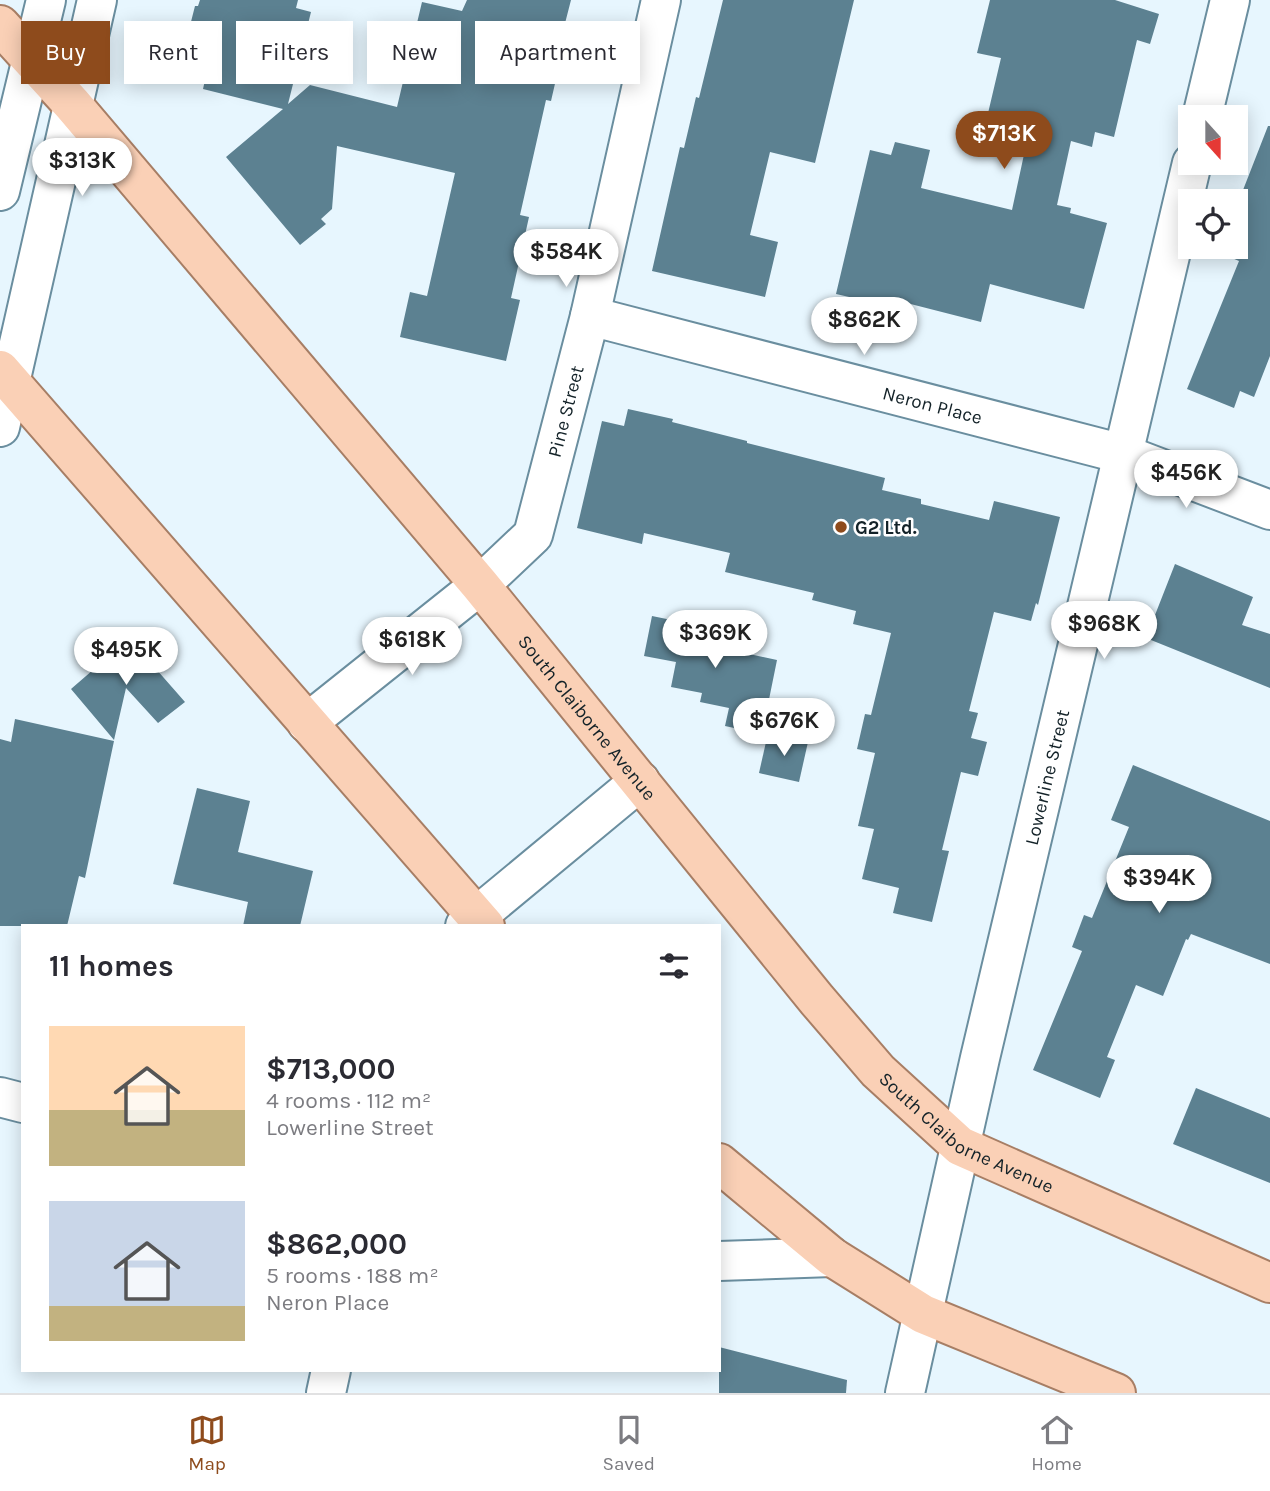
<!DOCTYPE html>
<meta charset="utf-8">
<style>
:root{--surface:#fff;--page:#f7f7f7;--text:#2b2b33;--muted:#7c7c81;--line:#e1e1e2;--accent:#8e4b1c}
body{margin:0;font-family:Karla,sans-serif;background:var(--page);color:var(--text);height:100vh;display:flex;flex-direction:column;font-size:26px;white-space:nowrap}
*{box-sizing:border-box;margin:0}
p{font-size:23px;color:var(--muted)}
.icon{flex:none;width:38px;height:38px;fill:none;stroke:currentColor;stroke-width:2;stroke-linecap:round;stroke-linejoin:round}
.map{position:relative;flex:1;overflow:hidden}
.details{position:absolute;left:21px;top:924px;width:700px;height:448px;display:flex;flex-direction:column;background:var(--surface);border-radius:0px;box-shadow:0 4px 18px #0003}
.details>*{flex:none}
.hud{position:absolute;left:21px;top:21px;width:700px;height:63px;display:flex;gap:14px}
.needle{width:46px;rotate:159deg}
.fabs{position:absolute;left:1178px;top:105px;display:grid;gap:14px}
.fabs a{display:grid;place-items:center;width:70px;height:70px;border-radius:0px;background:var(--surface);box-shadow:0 4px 18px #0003;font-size:35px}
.price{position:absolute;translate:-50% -60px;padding:0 16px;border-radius:24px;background:#fff;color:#222;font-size:23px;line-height:46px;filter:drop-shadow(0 2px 4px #0008)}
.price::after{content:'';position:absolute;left:50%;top:42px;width:21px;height:16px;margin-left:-10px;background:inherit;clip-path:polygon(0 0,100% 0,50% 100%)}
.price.selected{background:var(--accent);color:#fff}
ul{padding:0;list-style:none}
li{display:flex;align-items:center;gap:21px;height:175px;padding:0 28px}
li span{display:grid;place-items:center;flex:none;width:196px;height:140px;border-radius:0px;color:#555}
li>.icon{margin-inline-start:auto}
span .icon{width:84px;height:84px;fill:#fffc;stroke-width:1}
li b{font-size:30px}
h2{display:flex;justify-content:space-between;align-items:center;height:84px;padding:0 28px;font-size:30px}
.pill{padding:0 24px;border-radius:0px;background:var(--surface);box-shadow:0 4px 18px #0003;font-size:24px;line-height:63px}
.pill.selected{background:var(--accent);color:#fff}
.tab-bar{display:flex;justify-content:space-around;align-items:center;height:98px;border-top:2px solid var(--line);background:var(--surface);font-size:19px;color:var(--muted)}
.tab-bar a{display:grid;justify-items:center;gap:4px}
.tab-bar .selected{color:var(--accent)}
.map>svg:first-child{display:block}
.building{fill:#5c8191}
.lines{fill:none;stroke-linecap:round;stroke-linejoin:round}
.minor-casing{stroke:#6a8e9f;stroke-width:42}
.major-casing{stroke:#a77e65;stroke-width:42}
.minor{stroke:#fff;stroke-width:38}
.major{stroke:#fad0b6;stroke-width:38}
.poi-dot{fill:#8e4b1c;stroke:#fff;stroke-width:2.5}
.labels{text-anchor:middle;stroke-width:5;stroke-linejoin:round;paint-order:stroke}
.street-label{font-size:19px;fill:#132228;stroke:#fff}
.poi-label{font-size:19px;font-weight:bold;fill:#132228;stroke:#fff;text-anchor:start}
</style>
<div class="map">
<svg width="1270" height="1393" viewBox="0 0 1270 1393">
<rect width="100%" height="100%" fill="#e7f6fe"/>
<g class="building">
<path d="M200 0H298L296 8 311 12 288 104 310 85 397 107 422 2 462 11 467 0H571L562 35 566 36 551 101 546 100 520 215 529 217 511 298 520 300 506 361 400 337 410 292 427 296 455 173 337 146 332 209 321 219 326 224 300 245 226 157 283 109 203 89 207 71 180 65 195 6H198Z"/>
<path d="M723 0H854L815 163 770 152 750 235 778 242 765 297 652 271 680 147 684 148 696 97 699 98Z"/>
<path d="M990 0H1115L1159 14 1150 44 1137 40 1114 137 1095 132 1092 147 1071 141 1057 205 1071 208 1070 213 1107 223 1084 309 990 284 981 322 895 300 893 307 836 294 870 150 891 155 895 142 930 150 921 188 1012 210 1028 136 985 126 1001 58 977 53Z"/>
<path d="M1268 126H1270V356L1254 397 1240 391 1234 408 1187 389 1239 261 1218 252 1220 247H1236V208Z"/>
<path d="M628 409 673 419 672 422 747 441V443L885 478 882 490 921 499V504L989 520 994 501 1060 517 1038 605 1036 603 1031 621 994 612 969 711 978 713 971 738 987 742 978 776 961 772 942 850 949 851 932 922 893 913 899 888 862 879 874 829 858 826 875 753 857 749 865 714 871 715 891 633 853 624 856 611 812 600 814 593 725 572 730 553 644 533 642 544 577 528 602 421 624 426Z"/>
<path d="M1175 564 1253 597 1242 625 1270 634V688L1146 638Z"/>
<path d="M652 616 730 632 726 649 777 660 762 734 725 726 729 708 700 702 702 693 671 687 676 662 644 656Z"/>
<path d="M138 631 135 645 185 702 158 723 126 688 114 740 71 689Z"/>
<path d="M15 719 114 741 85 878 79 876 67 926H0V739L11 742Z"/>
<path d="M768 733 808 742 799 782 759 773Z"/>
<path d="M1133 765 1270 821V964L1191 934 1188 940 1186 939 1163 996 1136 985 1107 1057 1115 1060 1100 1098 1033 1070 1082 951 1072 947 1084 915 1092 918 1129 827 1111 820Z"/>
<path d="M197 788 250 801 238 852 313 871 300 926H243L248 902 173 884Z"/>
<path d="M1196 1088 1270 1118V1183L1173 1144Z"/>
<path d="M719 1347 847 1380 846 1393H719Z"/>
</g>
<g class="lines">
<defs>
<g id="minor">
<path d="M1202 117 1230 0"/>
<path d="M0 191 46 0"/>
<path id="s1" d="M590 316 1123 454 1270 510"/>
<path d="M0 427 97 0"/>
<path id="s2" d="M307 723 480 585 533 535 590 316 661 0"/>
<path d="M465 926 640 781"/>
<path d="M0 1097 23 1103"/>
<path d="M719 1261 832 1257"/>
<path d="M326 1393 331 1370"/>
<path id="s3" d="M905 1393 980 1058 1192 163"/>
</g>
<g id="major">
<path id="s4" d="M0 25 72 104 480 585 817 1000 878 1071 960 1146 1270 1283"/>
<path d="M0 370 485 926"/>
<path d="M719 1163 832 1257 923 1314 1116 1393"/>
</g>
</defs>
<use href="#minor" class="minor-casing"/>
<use href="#major" class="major-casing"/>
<use href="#minor" class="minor"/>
<use href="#major" class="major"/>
</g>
<circle class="poi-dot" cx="841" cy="527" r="7"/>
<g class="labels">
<g class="street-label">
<text dy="7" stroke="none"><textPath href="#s1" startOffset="354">Neron Place</textPath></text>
<text dy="7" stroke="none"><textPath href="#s2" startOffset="422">Pine Street</textPath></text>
<text dy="7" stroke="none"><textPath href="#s4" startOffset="908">South Claiborne Avenue</textPath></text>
<text dy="7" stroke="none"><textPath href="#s3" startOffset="632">Lowerline Street</textPath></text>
<text dy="7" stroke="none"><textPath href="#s4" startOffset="1475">South Claiborne Avenue</textPath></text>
</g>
<g class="poi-label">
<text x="855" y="534">G2 Ltd.</text>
</g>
</g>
</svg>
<div class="fabs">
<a><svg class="needle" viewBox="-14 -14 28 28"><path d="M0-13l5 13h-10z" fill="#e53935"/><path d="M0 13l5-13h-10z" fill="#7c7c81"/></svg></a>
<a><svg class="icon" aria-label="locate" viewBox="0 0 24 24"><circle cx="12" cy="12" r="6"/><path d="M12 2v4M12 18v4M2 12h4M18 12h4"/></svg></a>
</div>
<b class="price selected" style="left:1004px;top:171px">$713K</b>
<b class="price" style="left:82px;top:198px">$313K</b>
<b class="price" style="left:566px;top:289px">$584K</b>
<b class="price" style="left:864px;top:357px">$862K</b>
<b class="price" style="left:1186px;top:510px">$456K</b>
<b class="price" style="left:1104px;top:661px">$968K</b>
<b class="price" style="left:715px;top:670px">$369K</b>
<b class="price" style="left:412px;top:677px">$618K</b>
<b class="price" style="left:126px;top:687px">$495K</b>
<b class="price" style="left:784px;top:758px">$676K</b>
<b class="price" style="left:1159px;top:915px">$394K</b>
<div class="hud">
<a class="pill selected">Buy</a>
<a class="pill">Rent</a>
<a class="pill">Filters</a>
<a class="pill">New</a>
<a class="pill">Apartment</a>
</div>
<section class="details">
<h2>11 homes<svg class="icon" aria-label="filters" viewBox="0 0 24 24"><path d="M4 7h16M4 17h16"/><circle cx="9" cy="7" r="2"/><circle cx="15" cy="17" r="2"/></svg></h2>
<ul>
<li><span style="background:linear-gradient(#ffd9b3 60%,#c2b280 0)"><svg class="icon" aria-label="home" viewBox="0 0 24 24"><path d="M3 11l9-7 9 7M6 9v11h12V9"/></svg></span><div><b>$713,000</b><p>4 rooms · 112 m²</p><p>Lowerline Street</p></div></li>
<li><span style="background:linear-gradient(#c9d6e8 75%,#c2b280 0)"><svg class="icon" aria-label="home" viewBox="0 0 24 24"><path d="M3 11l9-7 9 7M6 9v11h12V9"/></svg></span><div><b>$862,000</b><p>5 rooms · 188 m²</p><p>Neron Place</p></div></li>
</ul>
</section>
</div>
<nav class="tab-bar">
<a class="selected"><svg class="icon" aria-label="map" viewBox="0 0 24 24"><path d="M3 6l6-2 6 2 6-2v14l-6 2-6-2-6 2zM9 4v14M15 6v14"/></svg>Map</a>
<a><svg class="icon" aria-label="saved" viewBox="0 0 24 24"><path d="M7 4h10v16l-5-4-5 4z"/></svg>Saved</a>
<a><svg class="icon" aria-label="home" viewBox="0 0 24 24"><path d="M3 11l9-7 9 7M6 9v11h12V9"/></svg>Home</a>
</nav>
